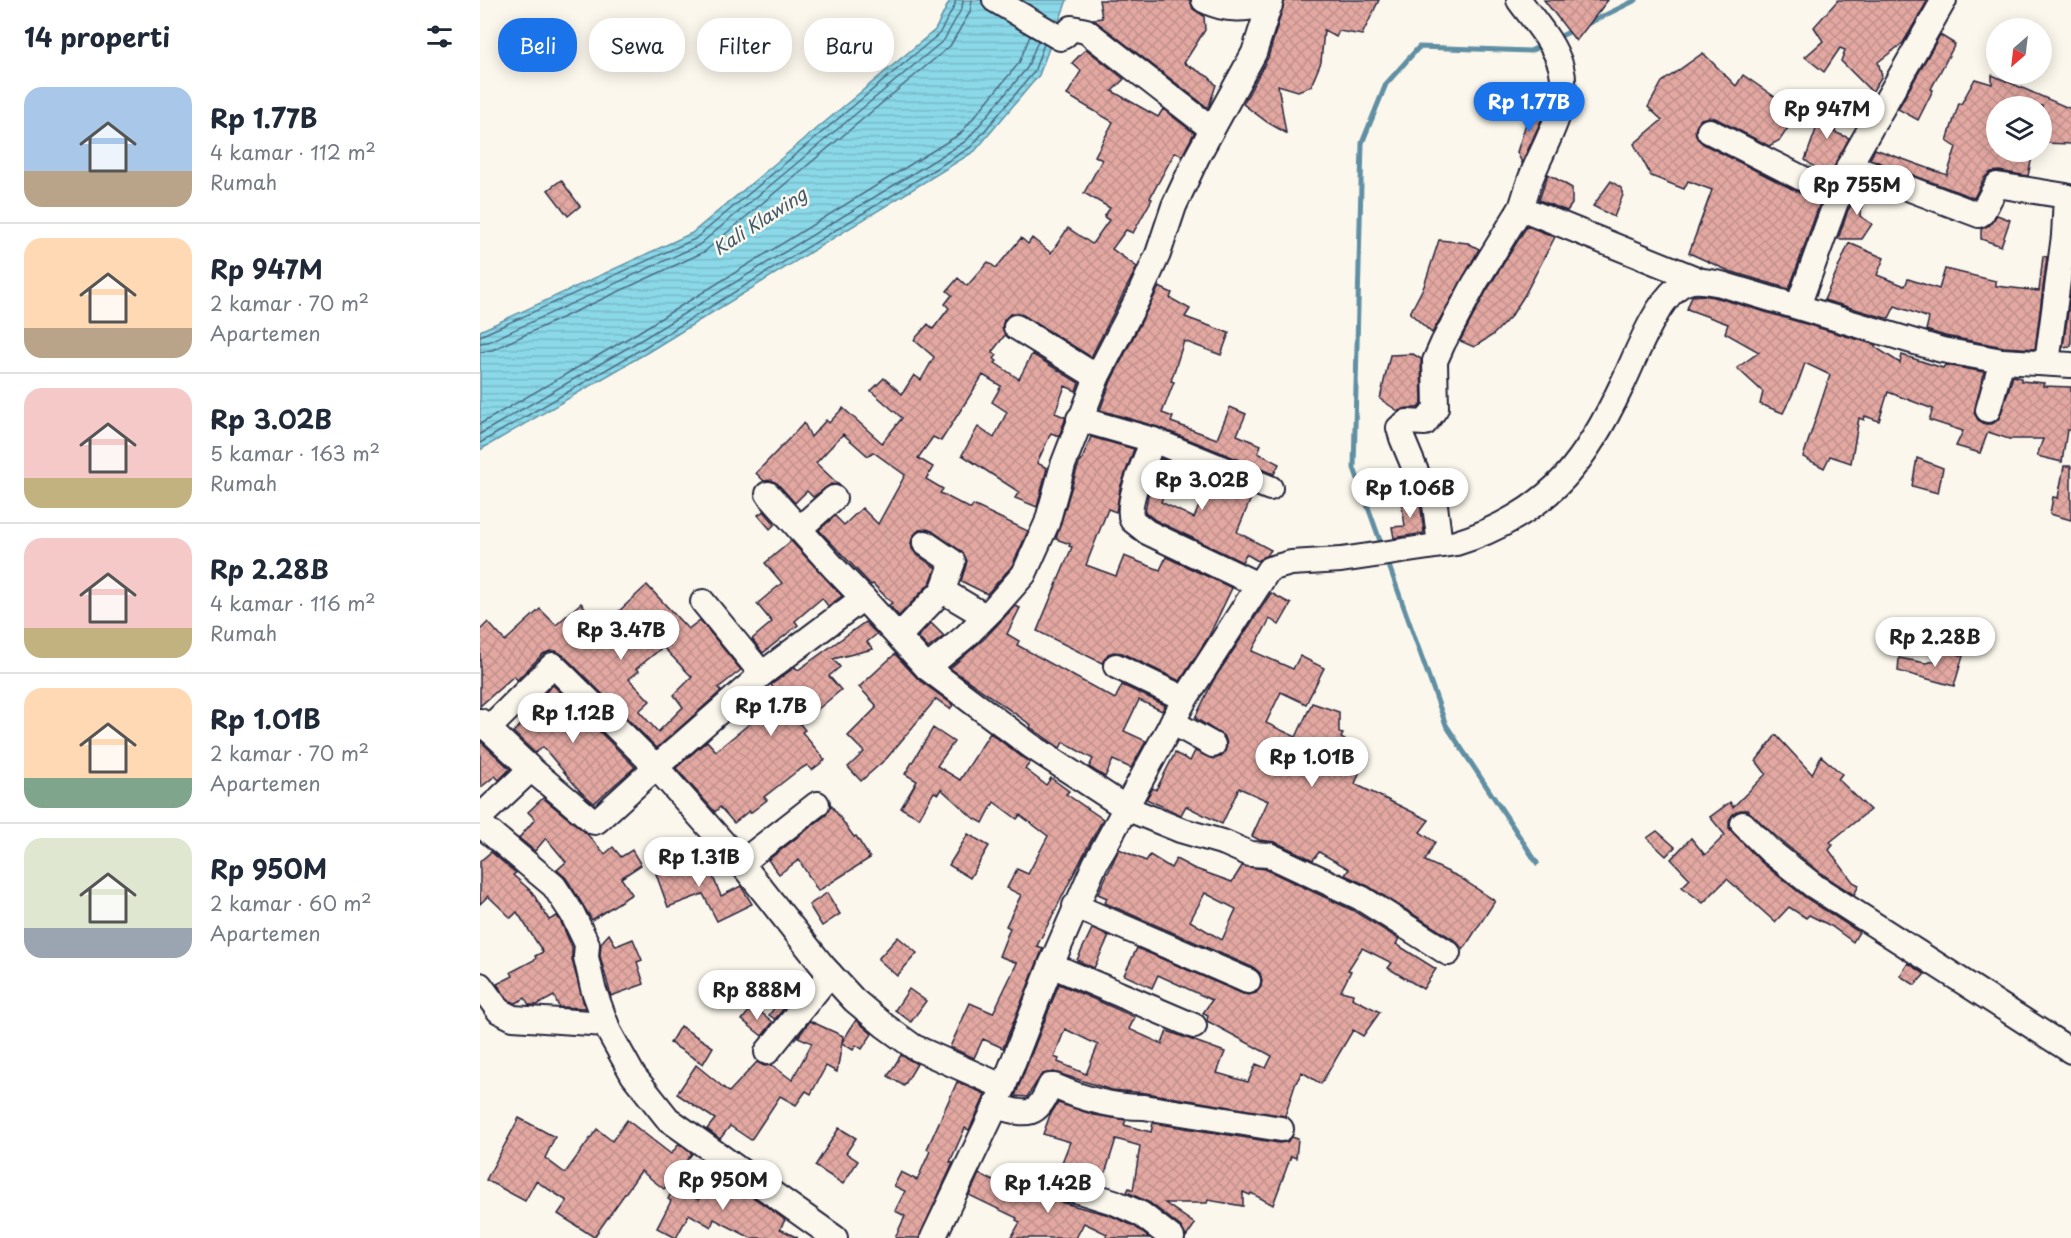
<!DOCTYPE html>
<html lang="id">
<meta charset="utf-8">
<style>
:root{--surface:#fff;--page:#f6f6f7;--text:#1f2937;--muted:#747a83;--line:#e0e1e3;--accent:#1a73e8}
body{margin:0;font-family:"Playpen Sans",sans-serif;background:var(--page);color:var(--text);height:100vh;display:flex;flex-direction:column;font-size:22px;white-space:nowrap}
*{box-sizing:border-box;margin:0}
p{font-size:20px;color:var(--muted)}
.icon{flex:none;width:33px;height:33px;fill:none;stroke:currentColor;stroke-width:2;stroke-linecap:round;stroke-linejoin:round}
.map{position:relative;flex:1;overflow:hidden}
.sheet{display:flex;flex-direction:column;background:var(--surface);width:480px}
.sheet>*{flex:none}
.hud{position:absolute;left:18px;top:18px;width:570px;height:54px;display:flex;gap:12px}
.needle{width:39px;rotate:208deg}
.fabs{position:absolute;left:1506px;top:18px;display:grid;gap:12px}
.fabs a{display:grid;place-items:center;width:66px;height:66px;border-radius:50%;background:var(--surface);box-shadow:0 3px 15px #0003;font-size:30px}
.price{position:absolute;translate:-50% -51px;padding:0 14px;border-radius:21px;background:#fff;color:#222;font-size:20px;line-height:39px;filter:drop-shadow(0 2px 3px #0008)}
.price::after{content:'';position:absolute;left:50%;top:36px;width:18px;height:14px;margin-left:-9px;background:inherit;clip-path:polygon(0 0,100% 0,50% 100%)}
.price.on{background:var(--accent);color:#fff}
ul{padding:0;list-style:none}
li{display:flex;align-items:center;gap:18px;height:150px;padding:0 24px}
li+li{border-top:2px solid var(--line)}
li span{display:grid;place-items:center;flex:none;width:168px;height:120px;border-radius:18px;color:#555}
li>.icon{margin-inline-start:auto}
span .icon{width:72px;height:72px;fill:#fffc;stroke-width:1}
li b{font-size:26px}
h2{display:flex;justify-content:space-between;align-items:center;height:72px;padding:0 24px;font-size:26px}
.tag{padding:0 21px;border-radius:24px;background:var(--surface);box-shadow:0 3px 15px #0003;font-size:21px;line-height:54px}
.tag.on{background:var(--accent);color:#fff}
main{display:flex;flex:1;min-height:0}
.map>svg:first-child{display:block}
.water{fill:url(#water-rules);stroke:#608fa3;stroke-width:1.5}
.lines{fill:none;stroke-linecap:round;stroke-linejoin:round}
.shore{stroke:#4c6b80;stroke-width:1.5}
.stream{stroke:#608fa3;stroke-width:5}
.building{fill:url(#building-cross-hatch);stroke:#22223b;stroke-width:1.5;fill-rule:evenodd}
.minor-casing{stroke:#22223b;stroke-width:28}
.minor{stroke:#fbf7ec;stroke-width:24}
.labels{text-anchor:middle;stroke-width:5;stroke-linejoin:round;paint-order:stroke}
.water-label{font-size:18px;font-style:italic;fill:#41596f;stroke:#fbf7ec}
</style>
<main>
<section class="sheet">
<h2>14 properti<svg class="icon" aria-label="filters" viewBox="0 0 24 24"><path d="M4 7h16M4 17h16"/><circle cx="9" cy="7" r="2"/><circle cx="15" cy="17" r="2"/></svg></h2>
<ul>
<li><span style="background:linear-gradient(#a9c7e8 70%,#b9a48a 0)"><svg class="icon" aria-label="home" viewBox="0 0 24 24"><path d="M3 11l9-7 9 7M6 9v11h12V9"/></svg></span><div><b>Rp 1.77B</b><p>4 kamar · 112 m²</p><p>Rumah</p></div></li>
<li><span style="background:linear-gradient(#ffd9b3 75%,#b9a48a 0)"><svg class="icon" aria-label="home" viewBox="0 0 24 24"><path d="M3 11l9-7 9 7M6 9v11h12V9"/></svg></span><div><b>Rp 947M</b><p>2 kamar · 70 m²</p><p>Apartemen</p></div></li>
<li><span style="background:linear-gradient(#f6c9c9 75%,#c2b280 0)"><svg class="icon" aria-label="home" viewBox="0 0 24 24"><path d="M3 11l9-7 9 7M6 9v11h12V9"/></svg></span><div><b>Rp 3.02B</b><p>5 kamar · 163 m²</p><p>Rumah</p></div></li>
<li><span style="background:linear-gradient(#f6c9c9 75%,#c2b280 0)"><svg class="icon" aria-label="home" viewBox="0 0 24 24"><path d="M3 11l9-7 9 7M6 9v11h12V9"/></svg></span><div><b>Rp 2.28B</b><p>4 kamar · 116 m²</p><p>Rumah</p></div></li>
<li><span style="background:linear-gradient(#ffd9b3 75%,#7fa58c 0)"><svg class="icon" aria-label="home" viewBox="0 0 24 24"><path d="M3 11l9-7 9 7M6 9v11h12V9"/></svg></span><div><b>Rp 1.01B</b><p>2 kamar · 70 m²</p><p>Apartemen</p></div></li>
<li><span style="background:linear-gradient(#dfe7d0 75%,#9aa5b1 0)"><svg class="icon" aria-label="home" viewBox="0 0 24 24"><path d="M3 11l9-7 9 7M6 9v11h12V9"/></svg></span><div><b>Rp 950M</b><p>2 kamar · 60 m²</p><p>Apartemen</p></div></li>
</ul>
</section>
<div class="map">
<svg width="1591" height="1238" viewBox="0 0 1591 1238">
<defs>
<pattern id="water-rules" width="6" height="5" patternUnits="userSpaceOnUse" patternTransform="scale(1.5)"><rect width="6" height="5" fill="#8ad8e8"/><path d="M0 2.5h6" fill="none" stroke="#77b9c8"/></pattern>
<pattern id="building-cross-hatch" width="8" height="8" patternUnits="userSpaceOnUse" patternTransform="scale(1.5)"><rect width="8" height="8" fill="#e2a8a1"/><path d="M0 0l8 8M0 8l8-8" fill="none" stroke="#c2908c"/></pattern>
</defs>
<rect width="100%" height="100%" fill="#fbf7ec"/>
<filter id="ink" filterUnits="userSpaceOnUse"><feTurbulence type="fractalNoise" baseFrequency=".0167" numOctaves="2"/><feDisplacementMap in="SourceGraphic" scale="12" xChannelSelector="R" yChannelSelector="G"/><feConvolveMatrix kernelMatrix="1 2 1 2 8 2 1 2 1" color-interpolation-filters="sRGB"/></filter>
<g filter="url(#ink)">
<path class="water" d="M470 0H587L559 75 495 151 168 352 0 450V331L212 233 455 30Z"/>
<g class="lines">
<g class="shore">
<path d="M0 336 215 239 459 34 475 5V0"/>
<path d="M0 343 8 342 219 245 464 40 482 8 483 0"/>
<path d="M0 352 12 350 224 252 470 46 490 12 492 0"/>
<path d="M0 424 157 333 480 134 539 63 550 36"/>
<path d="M0 434 161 340 486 141 547 68 558 41"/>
<path d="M0 443 165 347 491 147 554 72 564 44"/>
</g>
<g class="stream">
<path d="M1107 24 1156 0"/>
<path d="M1075 39 1093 30"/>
<path d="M903 549 874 468 882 143 906 84 939 47 1050 51 1063 45"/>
<path d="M907 560 966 725 1057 863"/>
</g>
</g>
<g class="building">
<path d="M619 0H710L713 9 724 16 725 30 704 63 729 77 736 85 729 106 727 107 613 19 622 18Z"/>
<path d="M805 0H899L882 35 859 31 856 37 844 30 841 62 831 86 818 91 798 85 806 133 787 122 763 104 788 58Z"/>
<path d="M1064 0H1128L1096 41Z"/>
<path d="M1358 0H1448L1423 43 1398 62 1402 76 1392 92 1361 61 1365 50 1360 48 1344 72 1325 57 1343 41 1334 27Z"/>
<path d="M1460 35 1475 44 1451 89 1453 90 1438 120 1418 109Z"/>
<path d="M606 49 644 79 632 91 678 117 683 109 714 133 702 156 695 152 670 198 672 199 653 233 646 230 632 249 657 267 611 357 543 315 536 313 530 314 524 320 522 327 525 335 512 352 517 355 514 359 517 361 515 363 539 379 552 354 599 383 596 391 585 386 575 413 585 417V420L579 436 571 433 557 463 567 468 557 507 535 498 539 492 482 455 498 427 514 438 527 412 512 402 521 386 503 375 461 441 453 437 438 458 453 467 446 479 463 489 460 493 491 509 493 505 548 531 532 566 507 594 481 581 487 561 481 551 452 531 447 529 439 530 433 536 431 543 432 549 437 555 456 568 450 583 419 616 409 605 412 603 393 584 391 585 339 530 355 516 364 525 382 508 398 524 425 475 393 452 388 456 363 434 336 463 359 485 351 484 333 497 327 491 315 503 298 484 292 480 284 481 276 473 324 423 331 437 346 420 349 423 363 408 402 443 422 418 391 391 404 378 422 394 434 375 441 380 454 357 434 340 448 324 453 329 469 308 465 304 472 295 467 291 478 278 487 286 508 262 516 268 541 238 548 244 552 238 571 253 588 228 612 244 629 220 624 217 630 208 604 193 622 160 615 156 633 122 587 95 601 71 592 63Z"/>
<path d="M1223 53 1256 86 1263 75 1318 113 1300 140 1289 146 1235 118 1229 117 1221 119 1217 124 1215 131 1217 138 1223 144 1340 203 1309 289 1249 271 1209 253 1232 190 1208 181 1204 189 1171 176 1154 144 1182 120 1168 107 1182 82Z"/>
<path d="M1512 75 1591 109V144L1562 143V106H1516V152H1553L1548 176 1519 171 1511 172 1504 178 1494 198 1390 159 1395 149 1467 175 1476 147 1467 141 1479 103 1481 104 1495 79 1512 84Z"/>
<path d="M1347 99 1365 116 1354 132 1369 138 1351 173 1341 168 1340 171 1325 160Z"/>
<path d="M1051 108 1063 116 1042 163 1037 152Z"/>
<path d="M1068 174 1092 188V204L1087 211 1059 200Z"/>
<path d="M81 180 100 206 88 216 68 190Z"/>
<path d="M1131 181 1141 188 1143 195 1134 217 1113 206Z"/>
<path d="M1377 184 1401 193 1398 198 1384 194 1380 216 1392 224 1382 239H1358L1368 210 1376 198 1373 196Z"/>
<path d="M1517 215 1530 220 1521 246 1501 239V229L1510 225Z"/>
<path d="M1047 226 1075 237 1044 296 1032 315 1013 335 994 347 980 341 1007 290Z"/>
<path d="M959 240 988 243 999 249 952 333 930 313 944 286Z"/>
<path d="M1369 243 1404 258 1397 275 1425 286 1428 279 1459 289 1465 269 1516 281V286L1559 291 1563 256 1567 257 1555 349 1524 347 1465 336 1446 330 1449 318 1415 306 1409 318H1406L1344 300Z"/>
<path d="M679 287 692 293 690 298 710 309 705 317 749 333 741 355 704 341 691 381 694 382 682 413 693 417 691 422 737 439 750 407 766 414 757 435 781 445 778 453 799 464 794 474 678 427 620 410 631 381Z"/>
<path d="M1591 291V346L1583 347Z"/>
<path d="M1223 295 1238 298 1396 345 1395 347 1420 363 1422 355 1463 368 1465 365 1504 372 1494 413 1498 420 1505 424H1512L1518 420 1521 414 1533 376 1541 378V381L1564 383 1563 386 1591 387V430H1587L1582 462 1557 456 1563 439H1529L1508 432 1500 453 1476 446 1483 431 1449 420 1453 409 1408 392 1399 421 1385 416 1384 420 1379 418 1371 463 1350 456 1344 468 1323 457 1350 375 1325 363 1318 383 1303 413 1280 404 1283 392 1257 368 1279 352 1245 333 1248 324 1207 309 1212 296Z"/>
<path d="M933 354 941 359 942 403 938 408H927L918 411 900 399 910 355Z"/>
<path d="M611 437 654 449 640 488 636 512 628 509 606 565 636 576 644 556 680 570 686 557 752 588 729 636 700 681 642 653 634 652 628 654 622 663 557 631 592 547 589 546 590 544 576 539 597 469 600 462H601Z"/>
<path d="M1437 458 1463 468 1458 493 1432 486Z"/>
<path d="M681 459 772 496 757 532 791 550 788 554 778 561 766 554 762 562 675 520 665 512 668 495ZM690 479 724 494 714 518 681 502Z"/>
<path d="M1584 466H1591V520L1570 514 1573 497 1578 498Z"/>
<path d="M936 497 940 502 944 533 914 538 912 527 925 526 921 499Z"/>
<path d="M284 511 295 524 290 529 278 515Z"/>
<path d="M311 541 362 596 348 606 342 598 315 621 318 625 283 653 272 639 292 622 277 604 302 583 285 563Z"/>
<path d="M167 585 208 629 220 620 261 670 238 688 241 691 177 748 83 655 76 651H70L63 654 37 680 34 676 0 706V630L8 622 25 641 60 609 76 625 101 603 122 627ZM183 647 212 677 194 695 203 707 178 732 159 711 170 701 149 679 159 671 156 669Z"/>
<path d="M791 593 811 604 799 625 790 619 772 651 813 669 820 656 844 668 826 704 801 692 786 723 816 737 832 703 859 712V733L863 734 861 738 887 752 875 784 949 820 940 832 955 842 945 861 979 877 1015 901 983 950 976 941 888 886 865 875 869 869 839 852 833 860 795 842 779 840 772 836 788 801 759 788 742 824 706 806 701 815 666 799 673 788 676 790 695 753 710 761 715 751 733 759 740 757 745 752 747 744 745 737 715 718 733 681Z"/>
<path d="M535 606 540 608 527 634 539 641 537 645 635 699 642 685 685 705 682 711 659 700 644 731 666 741 651 768 633 760 625 777 609 767 613 759 583 742 580 748 550 727 551 725 470 668 504 639Z"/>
<path d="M385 622 397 634 387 642 393 649 353 659 360 667 349 676 361 690 320 724 325 730 322 732 345 760 332 770 327 765 316 772 284 797 287 800 270 813 269 811 254 823 240 807 235 812 196 768 227 741 236 751 301 698 291 685 315 667 318 670Z"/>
<path d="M451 623 464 636 448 648 438 637Z"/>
<path d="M1463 649 1483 656 1474 686 1418 671 1419 658 1446 663 1459 660Z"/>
<path d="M415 654 438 679 473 705 470 709 456 699 407 758 381 781 368 767 384 752 368 736 396 708 395 707 396 705 379 687Z"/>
<path d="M73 685 155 767 114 803 100 791 63 747 55 753 33 732 43 723 39 718Z"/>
<path d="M453 728 474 742 457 766 480 780 510 733 550 763 545 769 566 785 571 778 589 791 586 794 623 819 607 848 557 946 563 948 523 1048 503 1039 494 1058 470 1047 490 1003 513 1013 537 963 519 956 530 928 526 926 541 895 527 888 537 869 548 874 568 836 540 815 537 819 514 802 503 823 492 817 461 789 458 794 454 792 439 818 421 808 437 781 425 774Z"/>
<path d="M1296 735 1332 774 1341 756 1362 774 1358 779 1390 810 1350 842 1353 845 1349 850 1373 882 1379 885 1374 895 1342 874 1300 840 1267 810H1260L1253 814 1249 820V828L1281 862 1326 898 1379 932 1373 942 1351 926 1329 915 1326 918 1309 907 1295 922 1247 879 1223 903 1202 887 1210 879 1191 859 1211 838 1225 855 1245 835 1230 817 1250 802 1253 807 1286 774 1276 761Z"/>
<path d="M0 741 30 769 19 780 15 776 0 788Z"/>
<path d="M63 798 106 833 125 854 133 847 141 857 152 850 161 865 141 878 152 894 112 920 86 878 77 870 86 862 66 838 55 851 39 838 55 819 48 812Z"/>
<path d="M351 805 374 837 376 836 390 858 338 891 319 860 299 874 288 860 346 815Z"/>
<path d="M1177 831 1195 847 1186 856 1167 838Z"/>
<path d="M488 834 509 846 490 878 469 865Z"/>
<path d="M639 849 666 861 670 855 691 868 696 859 713 868 752 882 762 866 785 869 874 911 919 939 916 944 956 969 943 989 908 968 912 963 882 948 868 970 871 971 861 991 873 994 872 998 900 1012 883 1036 873 1030 841 1084 822 1072 815 1085 805 1116 666 1093 632 1090 574 1072 562 1074 547 1097 535 1096 579 984 655 1017 649 1029 682 1044 687 1031 745 1052 737 1073 768 1082 776 1064 786 1068 792 1056 727 1021 728 1015 723 1013 732 1000 678 975 672 988 644 975 657 948 763 994 769 995 776 993 781 987 782 980 780 973 774 968 625 903 627 898 618 894ZM725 893 756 909 742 940 710 921ZM585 1029 618 1045 606 1074 578 1062 579 1059 574 1057Z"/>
<path d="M11 852 36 873 33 875 52 892 69 920 77 916 80 920 92 947V960L105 1008 79 1007 74 996 57 1005H49L45 998 36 1003 28 1000 17 984 33 976 31 972 56 959 55 956 63 952 37 912 31 918 8 896 0 904V861Z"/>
<path d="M198 857 223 864 227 872H231L241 896 261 886 272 904 237 921 223 894 188 907 176 874Z"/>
<path d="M347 893 360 914 342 926 329 905Z"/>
<path d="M612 929 629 936 614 968 597 960Z"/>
<path d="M129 934 136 946 153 939 162 960 157 962 164 984 131 996 120 956 121 943Z"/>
<path d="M418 937 437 953 417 976 398 959Z"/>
<path d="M1428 963 1445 974 1435 985 1420 976Z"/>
<path d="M429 989 446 1001 431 1022 415 1010Z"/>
<path d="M305 994 312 999 295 1019 289 1015Z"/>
<path d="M273 1006 293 1022 282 1036 262 1020Z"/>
<path d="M376 1020 392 1034 382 1049 376 1045 373 1050 362 1043 357 1072 346 1066 331 1094 326 1091 316 1105 300 1096 271 1140 250 1126 240 1139 227 1129 235 1119 197 1094 216 1065 249 1092 277 1062 284 1066 292 1065 312 1080 332 1043 318 1037 330 1021 363 1036 362 1042Z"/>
<path d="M200 1026 233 1047 223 1064 190 1043Z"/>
<path d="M421 1055 437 1064 424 1086 408 1076Z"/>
<path d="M477 1082 505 1094 503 1100 489 1130 485 1128 470 1162 473 1163 439 1238H415L425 1216 415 1211 425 1191 414 1186 421 1172 437 1180 450 1151 447 1149Z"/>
<path d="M578 1103 614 1115 646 1120 644 1125 671 1132 673 1123 799 1143 807 1142 812 1137 818 1139 816 1158 811 1156 793 1205 771 1193 770 1195 763 1192V1206L728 1200 727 1203H685L715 1224 706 1237 701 1227 670 1203 647 1192 649 1188 653 1190 660 1146 636 1139 622 1183 586 1174 577 1175 590 1142 563 1134 570 1115Z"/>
<path d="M39 1118 75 1137 65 1158 85 1173 117 1129 132 1141 147 1120 191 1154 199 1144 212 1154 184 1189 161 1171 114 1237 78 1214 87 1201 56 1181 45 1201 6 1180Z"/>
<path d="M359 1128 376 1138 366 1153 378 1161 363 1184 335 1166Z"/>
<path d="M235 1170 251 1182 250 1185 276 1199 305 1220 300 1229 318 1238H271L234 1219 231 1227 209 1214 196 1238 177 1228 191 1201 188 1199 194 1187 219 1200Z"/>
<path d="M499 1174 548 1198 551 1193 564 1201 568 1193H570L573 1198 580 1202 629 1215 654 1226 669 1238H625L627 1234 604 1223 596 1238H531L540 1222 536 1220 537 1218 489 1195Z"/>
</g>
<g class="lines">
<defs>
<g id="minor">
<path d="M515 0 580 38 584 36 592 28 606 31 732 129"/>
<path d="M724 0C747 12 766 9 790 5"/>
<path d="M791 0 774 53 717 157 694 206 678 254 659 296 617 377 583 465 567 523 544 574 514 608 486 636 447 668 551 746 646 808 700 830 745 843 770 854 789 855 881 898 968 953"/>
<path d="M1039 0C1054 21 1074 42 1081 67 1091 103 1066 141 1053 173 1048 184 1045 197 1041 208"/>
<path d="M1229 131 1359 197"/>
<path d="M1369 166 1499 215 1502 213 1517 185 1586 196 1584 236 1591 238"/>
<path d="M1318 306 1369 166 1464 0"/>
<path d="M536 327 617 377"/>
<path d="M1567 363 1584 236"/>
<path d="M1508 410 1522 361"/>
<path d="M599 419 673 440 790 488"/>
<path d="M673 440C666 459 645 502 652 520L667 532 778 585"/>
<path d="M288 494 355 569 383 598"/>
<path d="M319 529 354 498"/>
<path d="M445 543 473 562 462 592"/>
<path d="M960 545 954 497 937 474 922 438 919 428 927 422 945 423 956 408 955 361 963 343 995 283 1041 208 1219 280"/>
<path d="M223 602 282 674"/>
<path d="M419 636 460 593 468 594 505 616"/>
<path d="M636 666 705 699"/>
<path d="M0 721 51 769"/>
<path d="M692 722 733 745"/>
<path d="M8 729 73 665 176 767 261 863 342 965 374 1000 405 1026 434 1047 524 1087"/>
<path d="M0 817 51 769 114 822 117 821 176 767 282 674 383 598 447 668"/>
<path d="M0 824 74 886 92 913 107 944 106 957 113 988 129 1032 153 1075 188 1119 355 1238"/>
<path d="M1263 824 1290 851 1334 886 1591 1051"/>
<path d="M261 863 337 804"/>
<path d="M595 906 768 981"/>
<path d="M571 965 714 1026"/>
<path d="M0 985 19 1011 33 1018 126 1024"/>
<path d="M287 1052 350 974"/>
<path d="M516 1106C547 1115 556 1119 570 1086H574C603 1099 632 1107 664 1107L801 1129"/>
<path d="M583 1188 599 1191 634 1202 661 1214 692 1238"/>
<path d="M453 1238 516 1106 571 965 615 864 705 699 789 569 811 563 861 560 976 543C1016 531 1057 508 1085 477 1108 451 1126 419 1141 387 1155 359 1173 307 1197 288 1210 277 1226 281 1241 284L1462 350 1522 361 1591 365"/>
</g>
</defs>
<use href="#minor" class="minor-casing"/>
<use href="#minor" class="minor"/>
</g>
</g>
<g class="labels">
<g class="water-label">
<text transform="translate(280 222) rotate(-33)" y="6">Kali Klawing</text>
</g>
</g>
</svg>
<div class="fabs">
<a><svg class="needle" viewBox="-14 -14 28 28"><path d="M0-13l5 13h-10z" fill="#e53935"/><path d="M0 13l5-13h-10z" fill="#747a83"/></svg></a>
<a><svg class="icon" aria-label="layers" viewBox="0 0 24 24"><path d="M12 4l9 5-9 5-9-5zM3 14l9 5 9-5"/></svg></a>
</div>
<b class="price on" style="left:1049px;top:133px">Rp 1.77B</b>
<b class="price" style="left:1347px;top:140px">Rp 947M</b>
<b class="price" style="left:1377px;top:216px">Rp 755M</b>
<b class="price" style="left:722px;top:511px">Rp 3.02B</b>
<b class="price" style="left:930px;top:519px">Rp 1.06B</b>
<b class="price" style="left:141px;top:661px">Rp 3.47B</b>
<b class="price" style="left:1455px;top:668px">Rp 2.28B</b>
<b class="price" style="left:291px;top:737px">Rp 1.7B</b>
<b class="price" style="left:93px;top:744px">Rp 1.12B</b>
<b class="price" style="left:832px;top:788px">Rp 1.01B</b>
<b class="price" style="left:219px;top:888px">Rp 1.31B</b>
<b class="price" style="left:277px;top:1021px">Rp 888M</b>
<b class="price" style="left:243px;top:1211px">Rp 950M</b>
<b class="price" style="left:568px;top:1214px">Rp 1.42B</b>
<div class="hud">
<a class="tag on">Beli</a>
<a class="tag">Sewa</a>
<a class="tag">Filter</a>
<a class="tag">Baru</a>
</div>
</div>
</main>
